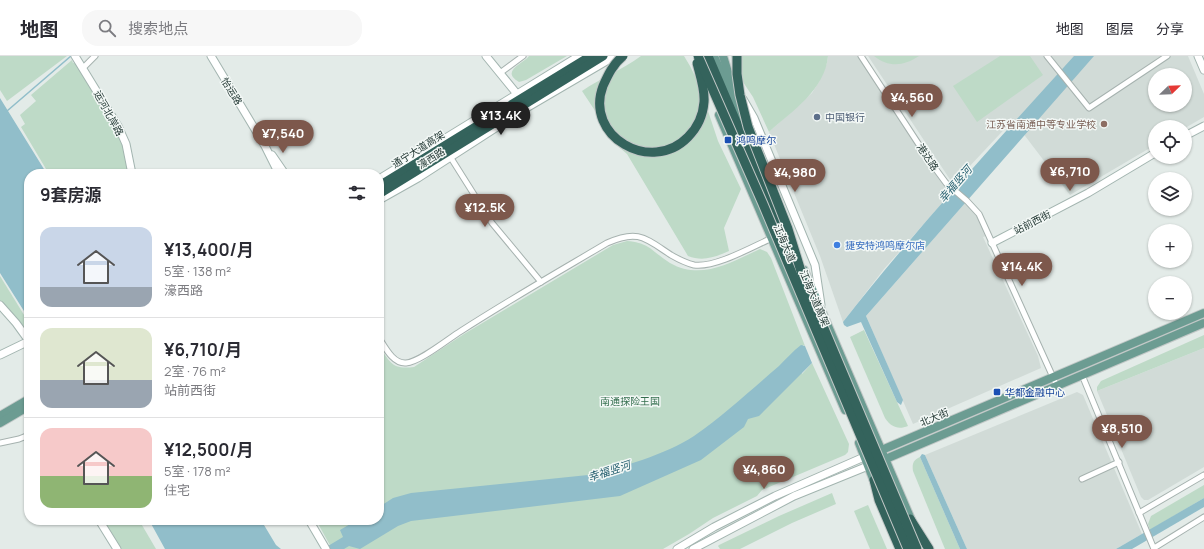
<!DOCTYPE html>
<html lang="zh">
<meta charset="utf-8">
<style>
:root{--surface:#fff;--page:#f7f7f7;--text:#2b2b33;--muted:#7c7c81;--line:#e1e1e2;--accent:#7d584c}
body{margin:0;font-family:Manrope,"Noto Sans SC",sans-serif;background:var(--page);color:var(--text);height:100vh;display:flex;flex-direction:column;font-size:15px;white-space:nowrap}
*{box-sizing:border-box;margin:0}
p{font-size:13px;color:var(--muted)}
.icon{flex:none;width:22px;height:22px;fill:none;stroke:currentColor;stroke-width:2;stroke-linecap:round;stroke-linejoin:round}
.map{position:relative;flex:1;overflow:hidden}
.sheet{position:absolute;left:24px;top:113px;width:360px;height:356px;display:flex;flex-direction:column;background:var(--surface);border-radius:16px;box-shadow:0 1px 3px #0004}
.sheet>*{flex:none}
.needle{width:26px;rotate:67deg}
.controls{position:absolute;left:1148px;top:12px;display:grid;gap:8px}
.controls a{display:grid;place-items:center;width:44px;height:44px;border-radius:50%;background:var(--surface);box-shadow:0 1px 3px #0004;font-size:20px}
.price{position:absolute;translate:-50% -34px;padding:0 9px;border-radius:14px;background:var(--accent);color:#fff;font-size:13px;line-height:26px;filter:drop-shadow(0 1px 2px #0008)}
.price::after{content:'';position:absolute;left:50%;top:24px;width:12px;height:9px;margin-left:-6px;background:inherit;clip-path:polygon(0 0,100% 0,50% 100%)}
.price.current{background:#222;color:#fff}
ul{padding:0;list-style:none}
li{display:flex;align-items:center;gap:12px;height:100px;padding:0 16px}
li+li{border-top:1px solid var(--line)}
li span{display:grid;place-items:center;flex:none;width:112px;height:80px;border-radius:12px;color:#555}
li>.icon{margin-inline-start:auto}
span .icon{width:48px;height:48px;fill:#fffc;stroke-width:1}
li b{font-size:17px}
h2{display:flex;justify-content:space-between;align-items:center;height:48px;padding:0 16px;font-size:17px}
header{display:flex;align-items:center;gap:24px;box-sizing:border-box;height:56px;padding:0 20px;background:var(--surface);border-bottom:1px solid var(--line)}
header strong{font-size:19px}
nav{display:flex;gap:22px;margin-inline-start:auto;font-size:14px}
.search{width:280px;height:36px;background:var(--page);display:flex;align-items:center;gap:10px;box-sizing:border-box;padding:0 14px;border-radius:16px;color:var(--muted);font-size:15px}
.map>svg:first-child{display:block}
.built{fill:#d1dbd7;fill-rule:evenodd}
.green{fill:#bedac7}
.water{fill:#91beca}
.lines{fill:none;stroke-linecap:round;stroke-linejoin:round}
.stream{stroke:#91beca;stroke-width:1.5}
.street-casing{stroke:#a6b2af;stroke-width:7}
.secondary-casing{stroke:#a3b5b0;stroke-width:9}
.primary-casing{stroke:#c2c8c7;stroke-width:10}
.highway-casing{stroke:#c2c8c7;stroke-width:11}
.street{stroke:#fff;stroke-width:5}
.secondary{stroke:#fff;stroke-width:7}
.primary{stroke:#6c9c92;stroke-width:8}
.highway{stroke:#34635c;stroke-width:9}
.highway-bridge-casing{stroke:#c2c8c7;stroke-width:11;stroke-linecap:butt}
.highway-bridge{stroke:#34635c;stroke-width:9}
.service-dot{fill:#5c6f8a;stroke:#f3f8f6;stroke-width:1.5}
.education-dot{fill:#8d6e63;stroke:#f3f8f6;stroke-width:1.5}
.transit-dot{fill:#1a4fb4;stroke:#f3f8f6;stroke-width:1.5}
.shop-dot{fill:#3f7fe0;stroke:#f3f8f6;stroke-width:1.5}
.labels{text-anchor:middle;stroke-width:3;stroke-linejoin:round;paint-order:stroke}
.street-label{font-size:10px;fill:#253a36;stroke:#f3f8f6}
.service-label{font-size:10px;fill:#4e5e75;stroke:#f3f8f6;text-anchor:start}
.education-label{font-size:10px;fill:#785e54;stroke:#f3f8f6;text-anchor:end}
.transit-label{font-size:10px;fill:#164399;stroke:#f3f8f6;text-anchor:start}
.shop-label{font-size:10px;fill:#366cbe;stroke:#f3f8f6;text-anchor:start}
.park-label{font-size:10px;fill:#336d4d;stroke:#f3f8f6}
.water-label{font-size:11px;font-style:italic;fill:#255f6f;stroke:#f3f8f6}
</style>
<header>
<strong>地图</strong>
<div class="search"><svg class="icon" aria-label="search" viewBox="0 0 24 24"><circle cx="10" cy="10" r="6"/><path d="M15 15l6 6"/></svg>搜索地点</div>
<nav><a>地图</a><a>图层</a><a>分享</a></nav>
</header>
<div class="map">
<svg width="1204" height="493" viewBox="0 0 1204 493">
<rect width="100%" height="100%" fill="#e3ebe8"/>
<g class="built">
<path d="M828 0H859L944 127 952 136 884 213 843 266 820 200 769 76 812 37 819 26 827 7Z"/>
<path d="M868 0H1188L1204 38V61L1185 72 1155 71V89L1070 139 1013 64 953 128ZM1155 19H1185V49H1155Z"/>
<path d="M965 147 976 159 986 180 983 181 1038 300 1041 312 913 368 866 260Z"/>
<path d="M1204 292V411L1148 444H1144L1141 441 1097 335Z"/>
<path d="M1077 336 1083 339 1142 478 1116 493H967L925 399Z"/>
</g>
<g class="green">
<path d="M0 0H67L7 45 0 34Z"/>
<path d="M529 0H567L526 24 519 26C500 15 523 8 529 0Z"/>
<path d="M641 0H684L690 10 699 28 718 85 741 133 724 172 729 195C715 201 703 206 688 200L627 98 619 91 582 35C601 22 622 14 641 0Z"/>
<path d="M731 0H828C825 34 792 55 769 76L753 41 743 26Z"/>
<path d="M874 0H919C904 10 889 12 874 0Z"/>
<path d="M1000 0H1030L1043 19 977 66 953 30Z"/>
<path d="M72 4 73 7 76 6 116 72 124 90 129 118H49L21 71 25 68 20 59 36 45 31 39Z"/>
<path d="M627 185C651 187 652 196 670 207 702 225 731 206 760 193L767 196 771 202 805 290 803 289 802 318 812 307 849 388 848 396 845 399 762 434 757 440 713 462 689 478 663 493H332L316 464H379V290C390 306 392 314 414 311L464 278 613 189Z"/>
<path d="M0 220 29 267V275L0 247Z"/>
<path d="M864 274 908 370C898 374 891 371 885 362L850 281Z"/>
<path d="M1204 279V292L1097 335V331L1101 325Z"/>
<path d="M920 401 960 493H945L913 415C912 408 913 404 920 401Z"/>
<path d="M1204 429V442L1150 474 1148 468 1151 460Z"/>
<path d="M832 437 836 448 792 467 740 493H720L718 490 719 489 779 460Z"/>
<path d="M868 449 887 493H870L854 455Z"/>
<path d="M101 464H139L156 493H119Z"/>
</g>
<g class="water">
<path d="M1074 0H1094L866 260 903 344 901 349 897 346 861 266 847 271 844 269 843 266C915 174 995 87 1074 0Z"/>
<path d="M0 42 47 118H29V263L0 217Z"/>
<path d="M801 289 805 290 812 307 759 360 748 363 744 371 701 404 620 440 411 465 398 470 360 493 349 490 344 493H323L343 481 340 474 357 464H379V451L393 442 411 437 588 419C622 411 665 399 694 380 724 359 751 334 779 310 786 303 793 295 801 289Z"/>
<path d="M922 398 925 399 967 493H960L920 401Z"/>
<path d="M1204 442V451L1132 493H1116Z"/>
<path d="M149 464H261L276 489 281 493H165Z"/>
</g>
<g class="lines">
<path class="stream" d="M7 55 71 0"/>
<defs>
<g id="street">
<path d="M861 0 929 104 946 127 967 145 979 158 1057 330"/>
<path d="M1047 0 1089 52 1167 0"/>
<path d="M83 12 95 0"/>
<path d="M500 17 523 0"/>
<path d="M451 102 492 167 541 226"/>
<path d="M379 282C385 291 393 308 406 307 420 306 448 283 461 275 509 244 558 216 607 187 638 173 645 182 671 199 678 203 686 207 694 209 715 212 752 191 772 182"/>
<path d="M1082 319 1154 493"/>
<path d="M0 387 19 383 29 379"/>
<path d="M1082 423 1119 406"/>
<path d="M1139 457 1204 419"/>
<path d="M1154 492 1204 461"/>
</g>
<g id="secondary">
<path d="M75 0 118 70 126 88 132 118"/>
<path d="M211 0 265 90 279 118"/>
<path d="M486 0 517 38"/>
<path d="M1198 0 1204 14"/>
<path d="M743 43 754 62 815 209 821 249"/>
<path d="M1185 80 1204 70"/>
<path d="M272 99 285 118"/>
<path d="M379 123 579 0"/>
<path d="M379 144 418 122 528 51 615 0"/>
<path d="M992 187 1088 137 1155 97"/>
<path d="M0 249 16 267 29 285"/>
<path d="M0 299 29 285"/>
<path d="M99 464 117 493"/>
<path d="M309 464 326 493"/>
<path d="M677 493 714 471 775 440 864 401"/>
<path d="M693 493 794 440 868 410"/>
</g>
<g id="primary">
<path d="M714 0 746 76"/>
<path d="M723 0 734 36"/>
<path d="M719 59 845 354"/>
<path d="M804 214 913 468"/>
<path d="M0 360 29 343"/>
<path d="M0 367 29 350"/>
<path d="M859 387 876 430"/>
<path d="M877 396 1204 257"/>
<path d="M881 405 1204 267"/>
</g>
<g id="highway">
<path d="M708 0 790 192"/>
<path d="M379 130 591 0"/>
<path d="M379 138 603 0"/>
<path d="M874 424 879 444 900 493"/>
<path d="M910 463 929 493"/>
</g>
</defs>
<use href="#street" class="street-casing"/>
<use href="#secondary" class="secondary-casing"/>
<use href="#primary" class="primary-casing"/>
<use href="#highway" class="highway-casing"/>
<use href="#street" class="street"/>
<use href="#secondary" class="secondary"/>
<use href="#primary" class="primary"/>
<use href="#highway" class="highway"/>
<defs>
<g id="highway-bridge">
<path d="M623 0C613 8 608 19 603 30 584 80 651 119 688 81 697 72 703 59 704 46 705 33 700 19 697 7"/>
<path d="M698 0 763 148 908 493"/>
<path d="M737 0V18L740 39 748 71 788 173 804 225 917 493"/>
</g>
</defs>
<use href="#highway-bridge" class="highway-bridge-casing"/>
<use href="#highway-bridge" class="highway-bridge"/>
</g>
<circle class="service-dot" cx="817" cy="61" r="4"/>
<circle class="education-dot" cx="1104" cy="68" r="4"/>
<g class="transit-dot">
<rect x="724" y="80" width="8" height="8" rx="2"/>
<rect x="993" y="332" width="8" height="8" rx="2"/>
</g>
<circle class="shop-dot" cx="837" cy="189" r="4"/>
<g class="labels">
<g class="street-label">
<text transform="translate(232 35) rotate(59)" y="4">怡运路</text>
<text transform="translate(109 57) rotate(61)" y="4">运河北岸路</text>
<text transform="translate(418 93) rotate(-32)" y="4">通宁大道高架</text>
<text transform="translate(928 101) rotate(56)" y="4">港达路</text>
<text transform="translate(431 102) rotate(-32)" y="4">濠西路</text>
<text transform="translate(1032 166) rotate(-27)" y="4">站前西街</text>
<text transform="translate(785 187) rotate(67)" y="4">江海大道</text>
<text transform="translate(815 242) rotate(67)" y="4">江海大道高架</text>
<text transform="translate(934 361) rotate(-23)" y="4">北大街</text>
</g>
<g class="service-label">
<text x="825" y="65">中国银行</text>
</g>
<g class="education-label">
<text x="1096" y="72">江苏省南通中等专业学校</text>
</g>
<g class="transit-label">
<text x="736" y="88">鸿鸣摩尔</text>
<text x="1005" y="340">华都金融中心</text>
</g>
<g class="shop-label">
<text x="845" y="193">捷安特鸿鸣摩尔店</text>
</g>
<g class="park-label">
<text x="630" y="349">南通探险王国</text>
</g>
<g class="water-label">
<text transform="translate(955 128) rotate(-49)" y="4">幸福竖河</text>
<text transform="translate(609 415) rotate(-18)" y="4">幸福竖河</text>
</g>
</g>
</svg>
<div class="controls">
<a><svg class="needle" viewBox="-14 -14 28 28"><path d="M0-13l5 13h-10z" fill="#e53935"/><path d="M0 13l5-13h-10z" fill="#7c7c81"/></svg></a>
<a><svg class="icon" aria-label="locate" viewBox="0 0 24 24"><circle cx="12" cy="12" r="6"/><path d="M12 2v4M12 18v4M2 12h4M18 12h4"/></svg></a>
<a><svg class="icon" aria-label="layers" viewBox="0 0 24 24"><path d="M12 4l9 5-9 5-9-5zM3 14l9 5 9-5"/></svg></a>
<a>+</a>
<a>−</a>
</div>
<b class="price" style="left:912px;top:62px">¥4,560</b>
<b class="price current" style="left:501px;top:80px">¥13.4K</b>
<b class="price" style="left:283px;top:98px">¥7,540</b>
<b class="price" style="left:1070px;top:136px">¥6,710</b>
<b class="price" style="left:795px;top:137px">¥4,980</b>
<b class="price" style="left:485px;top:172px">¥12.5K</b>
<b class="price" style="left:1022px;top:231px">¥14.4K</b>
<b class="price" style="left:1122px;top:393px">¥8,510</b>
<b class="price" style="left:764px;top:434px">¥4,860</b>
<section class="sheet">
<h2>9套房源<svg class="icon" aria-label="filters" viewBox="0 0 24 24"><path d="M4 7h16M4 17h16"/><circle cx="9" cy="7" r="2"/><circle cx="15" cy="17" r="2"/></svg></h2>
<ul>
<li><span style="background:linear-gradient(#c9d6e8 75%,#9aa5b1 0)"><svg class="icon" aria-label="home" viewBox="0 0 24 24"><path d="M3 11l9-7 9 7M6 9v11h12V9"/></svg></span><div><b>¥13,400/月</b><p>5室 · 138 m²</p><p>濠西路</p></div></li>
<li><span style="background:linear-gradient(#dfe7d0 65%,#9aa5b1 0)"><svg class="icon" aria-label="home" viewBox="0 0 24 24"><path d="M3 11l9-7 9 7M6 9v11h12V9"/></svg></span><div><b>¥6,710/月</b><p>2室 · 76 m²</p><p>站前西街</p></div></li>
<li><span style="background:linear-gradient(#f6c9c9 60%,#8fb573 0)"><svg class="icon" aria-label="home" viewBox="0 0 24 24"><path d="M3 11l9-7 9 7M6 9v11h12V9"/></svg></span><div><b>¥12,500/月</b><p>5室 · 178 m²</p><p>住宅</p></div></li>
</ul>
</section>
</div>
